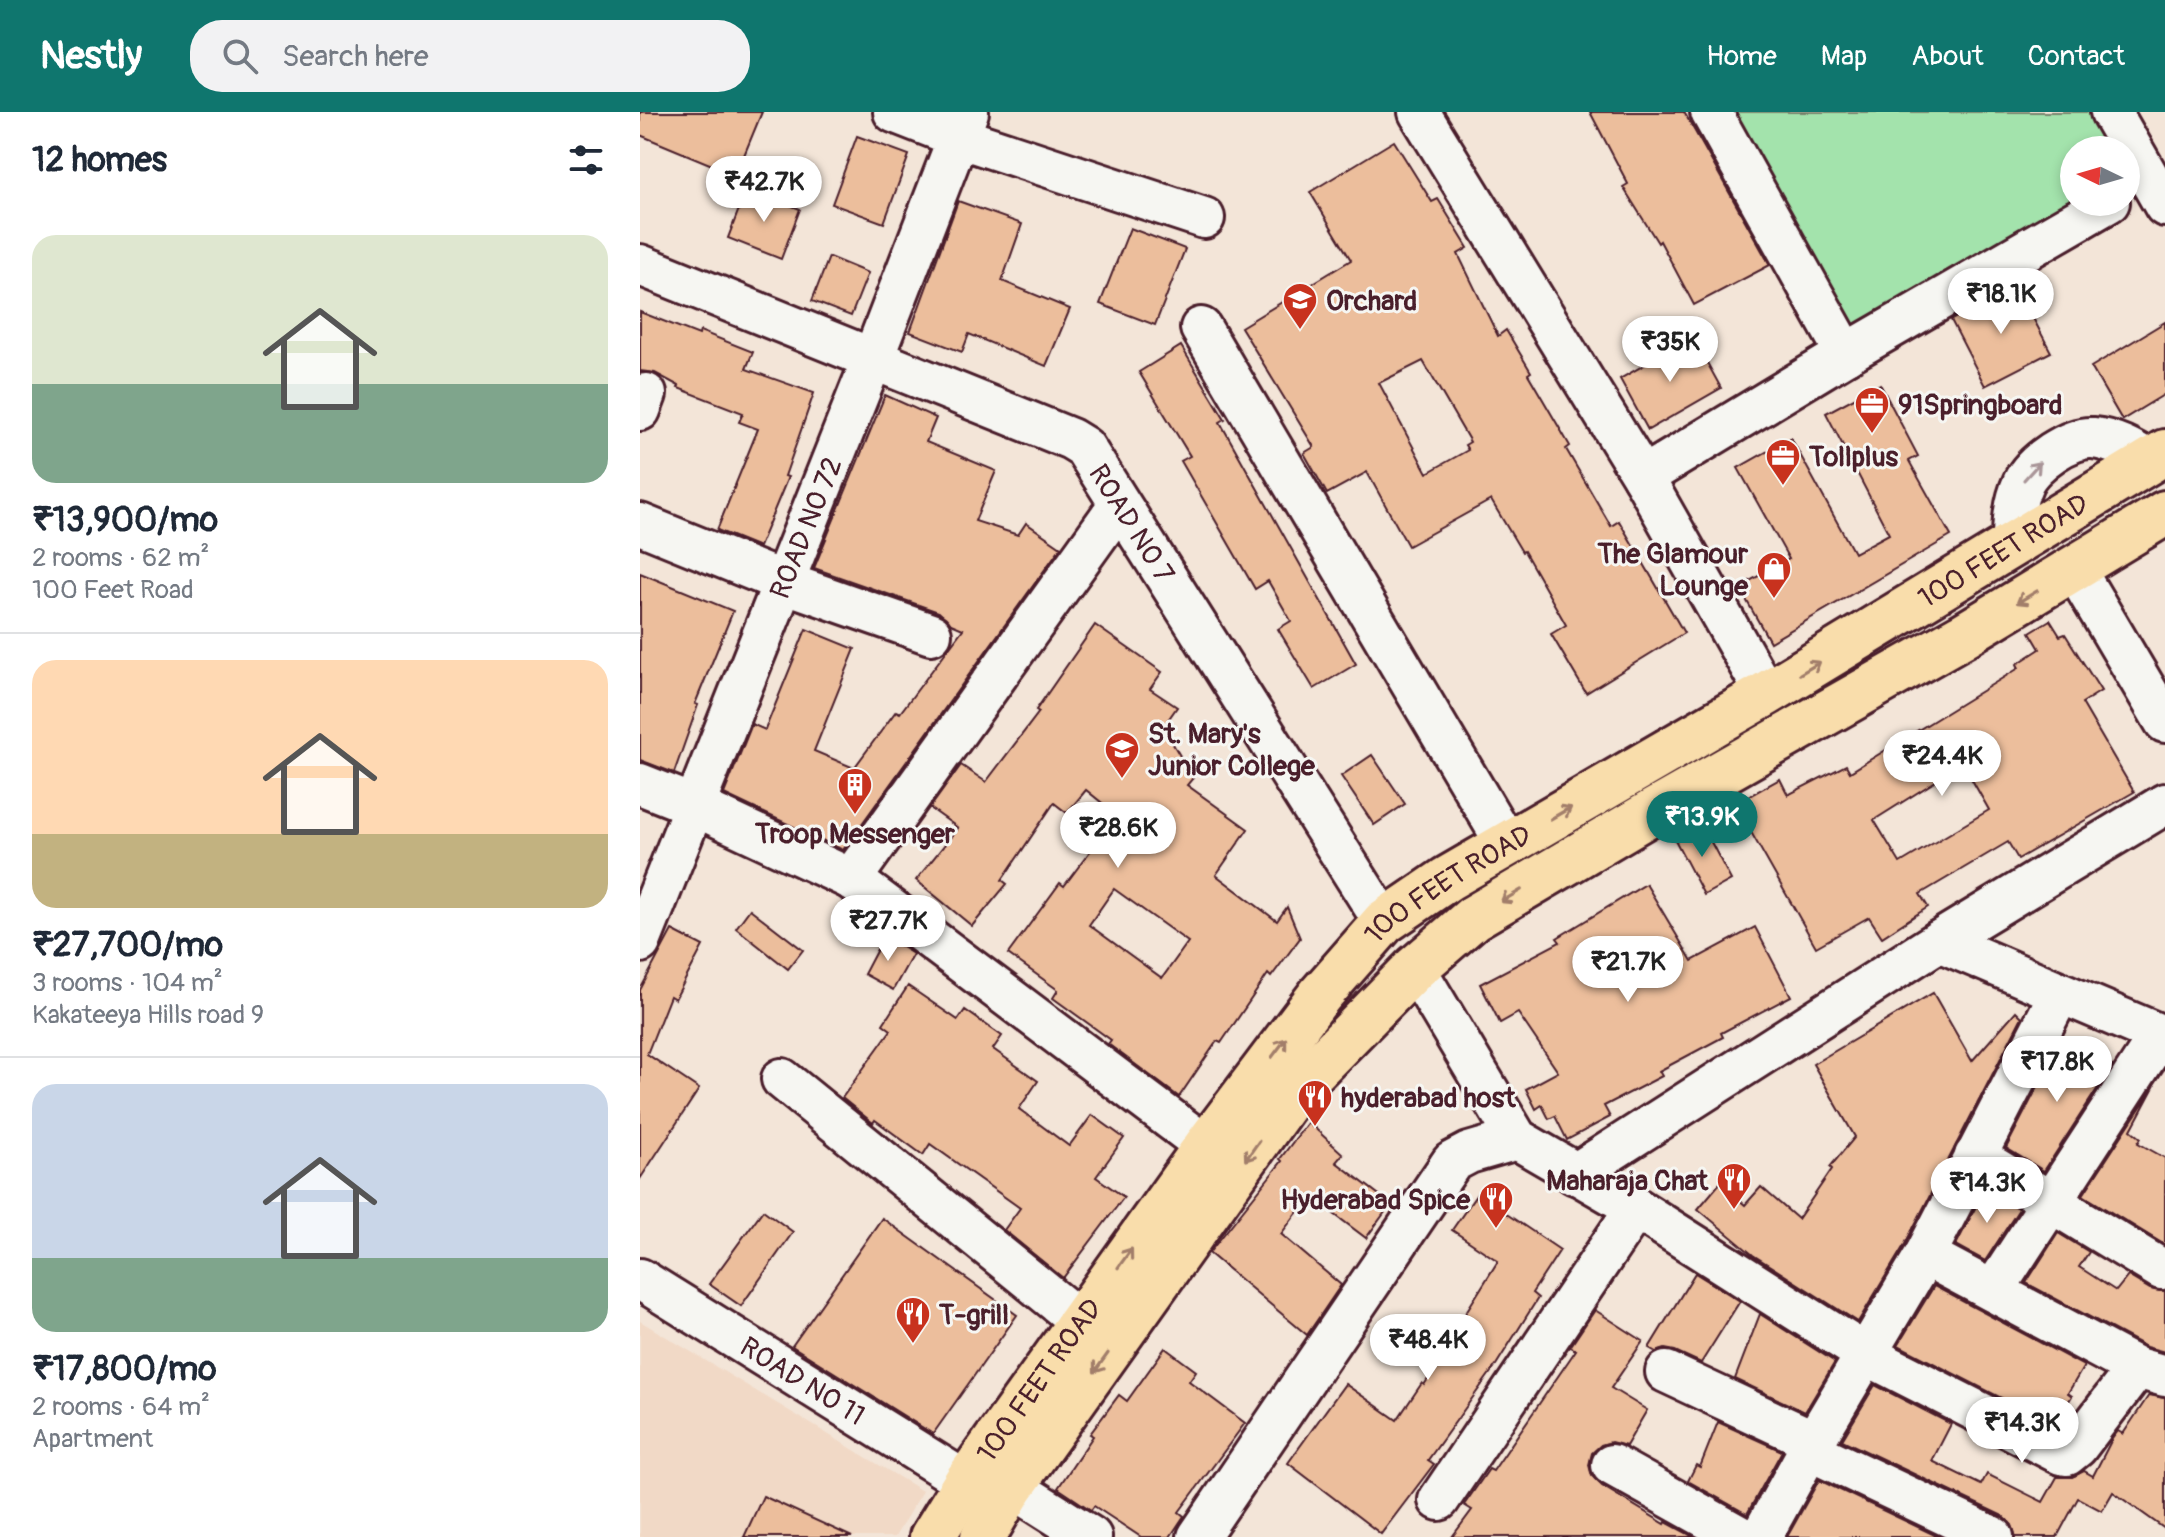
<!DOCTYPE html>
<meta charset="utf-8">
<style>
:root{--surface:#fff;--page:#f2f2f3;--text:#1f2937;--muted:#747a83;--line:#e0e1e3;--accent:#0f766e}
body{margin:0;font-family:Pangolin,sans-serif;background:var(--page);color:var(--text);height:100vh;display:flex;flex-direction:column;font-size:30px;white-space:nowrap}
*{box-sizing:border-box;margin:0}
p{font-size:26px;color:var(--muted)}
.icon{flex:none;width:44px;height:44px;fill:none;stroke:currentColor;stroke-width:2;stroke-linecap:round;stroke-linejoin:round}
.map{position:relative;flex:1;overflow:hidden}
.details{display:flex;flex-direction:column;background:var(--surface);width:640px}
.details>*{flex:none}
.needle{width:52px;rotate:275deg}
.tools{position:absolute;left:1420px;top:24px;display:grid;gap:16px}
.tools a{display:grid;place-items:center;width:80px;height:80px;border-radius:50%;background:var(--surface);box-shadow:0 4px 12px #0003;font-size:40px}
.price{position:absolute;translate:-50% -68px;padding:0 18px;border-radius:28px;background:#fff;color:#222;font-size:26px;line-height:52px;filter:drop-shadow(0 2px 4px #0008)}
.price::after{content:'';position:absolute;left:50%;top:48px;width:24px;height:18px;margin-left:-12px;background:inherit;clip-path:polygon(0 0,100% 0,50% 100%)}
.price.active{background:var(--accent);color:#fff}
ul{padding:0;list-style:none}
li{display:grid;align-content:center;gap:16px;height:424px;padding:0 32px}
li+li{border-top:2px solid var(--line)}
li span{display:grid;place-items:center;height:248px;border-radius:24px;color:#555}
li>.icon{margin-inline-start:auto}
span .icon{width:144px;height:144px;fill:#fffc;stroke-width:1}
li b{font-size:34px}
h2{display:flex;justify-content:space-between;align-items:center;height:96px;padding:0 32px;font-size:34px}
header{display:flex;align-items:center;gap:48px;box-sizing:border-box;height:112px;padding:0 40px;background:var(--accent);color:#fff}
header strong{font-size:38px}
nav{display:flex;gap:44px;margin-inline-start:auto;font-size:28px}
.search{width:560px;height:72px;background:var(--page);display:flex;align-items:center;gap:20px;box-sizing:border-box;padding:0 28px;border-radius:32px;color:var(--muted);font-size:30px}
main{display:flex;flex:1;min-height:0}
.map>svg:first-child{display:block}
.built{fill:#f1d9c6}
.green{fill:#a3e3ac;stroke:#76816c;stroke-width:2}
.building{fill:#ecbe9c;stroke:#4a1f2b;stroke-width:2;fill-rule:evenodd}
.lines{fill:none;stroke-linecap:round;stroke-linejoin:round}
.minor-casing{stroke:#4a1f2b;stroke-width:46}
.major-casing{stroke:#4a1f2b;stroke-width:50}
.minor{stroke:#f6f6f2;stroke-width:40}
.major{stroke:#f9ddab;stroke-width:44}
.oneway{stroke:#a99598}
.oneway2{stroke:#a27e6b}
.labels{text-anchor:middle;stroke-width:6;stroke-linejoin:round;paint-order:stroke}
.poi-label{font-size:28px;font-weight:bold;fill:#4a1f2b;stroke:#f6f6f2;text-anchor:start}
.street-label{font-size:28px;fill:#4a1f2b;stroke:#f6f6f2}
</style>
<header>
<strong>Nestly</strong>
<div class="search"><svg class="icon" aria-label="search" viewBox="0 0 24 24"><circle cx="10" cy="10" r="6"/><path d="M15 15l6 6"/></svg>Search here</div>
<nav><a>Home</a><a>Map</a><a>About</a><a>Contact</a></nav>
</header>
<main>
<section class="details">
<h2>12 homes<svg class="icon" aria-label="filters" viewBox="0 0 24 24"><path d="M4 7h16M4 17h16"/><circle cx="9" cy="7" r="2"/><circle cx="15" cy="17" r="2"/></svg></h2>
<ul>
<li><span style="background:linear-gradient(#dfe7d0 60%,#7fa58c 0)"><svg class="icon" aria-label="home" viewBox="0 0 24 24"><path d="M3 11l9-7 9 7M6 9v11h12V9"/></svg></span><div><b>₹13,900/mo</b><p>2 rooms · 62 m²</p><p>100 Feet Road</p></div></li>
<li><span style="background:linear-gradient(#ffd9b3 70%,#c2b280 0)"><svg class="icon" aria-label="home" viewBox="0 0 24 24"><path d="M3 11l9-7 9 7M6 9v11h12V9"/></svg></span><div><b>₹27,700/mo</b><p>3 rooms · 104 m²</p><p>Kakateeya Hills road 9</p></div></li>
<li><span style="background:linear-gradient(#c9d6e8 70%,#7fa58c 0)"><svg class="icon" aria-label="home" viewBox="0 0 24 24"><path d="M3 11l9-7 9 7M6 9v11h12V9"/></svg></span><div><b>₹17,800/mo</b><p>2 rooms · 64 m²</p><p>Apartment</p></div></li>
</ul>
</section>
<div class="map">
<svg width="1525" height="1425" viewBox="0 0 1525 1425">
<rect width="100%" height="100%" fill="#f3e5d8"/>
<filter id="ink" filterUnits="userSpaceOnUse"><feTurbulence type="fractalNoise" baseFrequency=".0125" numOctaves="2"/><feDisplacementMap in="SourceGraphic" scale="16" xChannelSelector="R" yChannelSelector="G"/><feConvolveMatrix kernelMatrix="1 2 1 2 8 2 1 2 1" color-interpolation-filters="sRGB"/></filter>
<g filter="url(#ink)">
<path class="built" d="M0 1209 282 1379 255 1425H0Z"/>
<path class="green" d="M1088 0H1449L1470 38H1434V88L1208 216Z"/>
<g class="building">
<path d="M0 0H122L96 63 0 23Z"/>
<path d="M950 0H1044L1130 153 1054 193 1020 129 1018 131 983 75 988 72Z"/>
<path d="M217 24 269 43 244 111 192 92Z"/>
<path d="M754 29 792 90 798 87 828 136 818 142 858 224 866 218 891 260 888 262 930 334 926 337 971 414 979 409 1044 521 946 581 911 522 926 513 884 439 882 440 851 388 768 434 727 360 687 382 664 341 674 335 601 215 711 148 670 80ZM783 249 830 330 825 333 828 338 787 361 739 271Z"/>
<path d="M107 76 160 97 141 147 88 126Z"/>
<path d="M318 89 382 112 362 169 430 197 406 254 329 222 322 240 270 220Z"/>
<path d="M490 116 545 137 515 213 460 192Z"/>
<path d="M189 145 228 161 211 204 172 189Z"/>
<path d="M1376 174 1411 240 1345 274 1311 208Z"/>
<path d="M0 200 59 223 60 219 113 240 106 257 174 281 145 364 148 365 119 435 77 418 118 317 99 310 103 301 38 276 39 274 15 261 0 259Z"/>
<path d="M1525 210V282L1482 308 1451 255Z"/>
<path d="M1053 225 1081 276 1008 318 980 267Z"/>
<path d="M541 234 585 307 580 310 716 552 674 577 638 517 651 509 628 469 615 477 541 349 550 344 499 260Z"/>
<path d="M1240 272 1278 344 1269 349 1311 424 1130 530 1099 475 1149 447 1098 356 1151 326 1214 441 1249 422 1186 301Z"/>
<path d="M245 283 296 306 286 330 356 359 335 409 378 423 386 411 421 435 203 738 84 682 112 612 125 618 166 517 215 537 174 639 214 656 256 599 260 601 323 517 311 512 299 500 174 456Z"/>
<path d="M0 461 93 499 55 592 58 593 34 661 0 648Z"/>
<path d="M1410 508 1420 524 1425 522 1461 579 1442 591 1494 680 1378 747 1368 730 1280 782 1288 795 1242 825 1229 805 1176 835 1095 692 1140 667 1148 683 1206 653 1210 660 1379 556 1377 552 1400 537 1390 520ZM1323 652 1349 698 1260 751 1234 708Z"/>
<path d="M455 513 522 560 510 577 537 595 523 615 553 666 547 673 608 717 576 763 637 809 647 795 660 826 631 865 628 862 581 931 577 929 539 985 468 932 471 928 413 886 418 878 368 842 420 771 424 774 460 726 455 722 472 699 446 678 427 701 414 691 362 768 367 772 332 814 276 768 318 716 290 696 321 653 346 670 399 600 396 598ZM474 777 548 830 522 866 449 813Z"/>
<path d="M732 643 765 692 734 713 701 664Z"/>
<path d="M1061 711 1091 768 1064 783 1034 726Z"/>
<path d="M1006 772 1052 849 1115 815 1151 884 1081 921 1083 925 1019 959 1022 964 964 994 970 1005 927 1028 915 1004 909 1007 902 993 896 997 886 977 918 960 878 901 860 911 840 872 920 830 917 826Z"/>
<path d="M110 797 163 838 148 857 96 816Z"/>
<path d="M32 818 63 834 35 887 30 884 7 942 59 977 0 1067V878Z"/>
<path d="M244 824 273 842 253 878 224 862Z"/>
<path d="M268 874 318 908 325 898 362 924 353 937 398 969 379 997 429 1034 452 1003 484 1026 456 1065 484 1085 423 1166 364 1118 380 1096 290 1032 283 1043 235 1008 233 1011 202 986 251 918 243 912Z"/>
<path d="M1293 881 1332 949 1376 899 1382 905 1265 1132 1218 1210 1113 1143 1058 1097 1080 1071 1105 1093 1121 1075 1158 1107 1192 1057 1190 1055 1215 1025 1173 952Z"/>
<path d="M1422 928 1472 954 1404 1059 1366 1036Z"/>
<path d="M1515 973 1491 1018 1501 1026 1498 1031 1525 1046V1133L1443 1083Z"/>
<path d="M668 1010 703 1042 696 1050 751 1092 726 1126 670 1084 641 1122 701 1173 667 1223 569 1141 642 1049 640 1047Z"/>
<path d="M1345 1077 1379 1097 1345 1149 1316 1133Z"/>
<path d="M837 1082 920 1138 892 1181 898 1186 856 1253 788 1348 794 1352 741 1422 648 1351 705 1272 757 1308 782 1271 784 1273 815 1226 811 1224 858 1149 812 1118Z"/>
<path d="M123 1098 153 1120 101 1194 69 1172Z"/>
<path d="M242 1106 377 1203 293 1322 152 1234Z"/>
<path d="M1418 1121 1449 1140 1439 1155 1476 1179 1488 1164 1510 1177 1525 1179V1240L1506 1235 1386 1171Z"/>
<path d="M1055 1161 1100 1189 1061 1251 1035 1239 1025 1237 1016 1240 1009 1236Z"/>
<path d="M1294 1174 1444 1254 1428 1281 1432 1284 1414 1313 1258 1233Z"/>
<path d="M955 1198 1003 1229 971 1276 1007 1298 986 1334 971 1330 961 1333 952 1341 949 1353 952 1364 962 1374 1025 1412 1026 1410 1054 1425H812L832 1398 824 1393 849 1357 853 1359 936 1238 930 1235Z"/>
<path d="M1120 1202 1195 1250 1165 1300 1095 1267Z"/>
<path d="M525 1236 556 1259 549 1269 605 1311 539 1400 544 1404 530 1425H501L454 1394 451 1398 418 1376 453 1324 450 1322 479 1283 487 1289Z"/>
<path d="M1235 1273 1311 1312 1292 1349 1341 1373 1347 1362 1403 1390 1417 1365H1432L1444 1359 1453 1364 1472 1327 1478 1319 1483 1322 1509 1283 1525 1286V1417L1473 1380 1462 1399 1438 1386 1417 1425H1376L1372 1413 1363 1404 1202 1328Z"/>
<path d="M1078 1310 1142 1339 1107 1402 1048 1369 1056 1353 1060 1355Z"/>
<path d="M1179 1368 1299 1425H1147Z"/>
<path d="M123 1384 212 1425H104Z"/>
</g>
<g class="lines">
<defs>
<g id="minor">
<path d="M254 0 318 25 564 106"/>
<path d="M779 0 1003 365 1126 582"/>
<path d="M1071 0 1206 242"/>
<path d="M1471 0 1525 94"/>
<path id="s1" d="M0 153 431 327 444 335 744 810"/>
<path d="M561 216 867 733"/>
<path d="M0 298 6 282"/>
<path d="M1003 365 1206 242 1469 90"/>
<path d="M0 412 143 470 291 522"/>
<path d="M1373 432C1373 411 1374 391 1383 371 1392 351 1430 324 1453 326 1474 328 1492 338 1509 349"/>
<path d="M1434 456 1525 610"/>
<path d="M0 672 53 693 211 767 566 1034"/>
<path d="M211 767 479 393"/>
<path d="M1299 829 1525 925"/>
<path id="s2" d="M0 830 233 246 328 0"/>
<path d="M775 856 877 1027 996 1096 1227 1243 1421 1342 1427 1343 1437 1335 1497 1256"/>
<path d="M142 967 440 1209"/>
<path d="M1335 1044 1521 1157"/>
<path d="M935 1062 1299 829 1525 692"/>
<path d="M1285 1143 1497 1256 1525 1264"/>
<path id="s3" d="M0 1167 326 1370"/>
<path d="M1353 1179 1520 923"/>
<path d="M1026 1260 1174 1329"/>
<path d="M1169 1338 1353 1425"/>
<path d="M972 1353 1101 1425"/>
<path d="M372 1375 451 1425"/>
<path d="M799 1388 996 1096"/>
<path d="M558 1425 812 1050 829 1041 877 1027"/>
<path d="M1121 1425 1169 1338 1285 1143 1420 881"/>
</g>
<g id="major">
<path id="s4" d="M292 1425 326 1370 566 1034 680 883 744 810 807 767 1126 582 1525 340"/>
<path d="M343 1425 372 1375 654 979 775 856 833 806 1014 699 1322 524 1525 401"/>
</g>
</defs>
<use href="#minor" class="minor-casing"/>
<use href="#major" class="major-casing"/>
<use href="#minor" class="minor"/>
<use href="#major" class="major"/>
</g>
<defs><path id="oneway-shaft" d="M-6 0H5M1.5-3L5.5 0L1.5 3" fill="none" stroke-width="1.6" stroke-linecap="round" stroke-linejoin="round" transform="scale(2)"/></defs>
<use class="oneway" href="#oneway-shaft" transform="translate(1392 359) rotate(-48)"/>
<g class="oneway2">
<use href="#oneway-shaft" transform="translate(1387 485) rotate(149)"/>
<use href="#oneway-shaft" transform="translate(1170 556) rotate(-31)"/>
<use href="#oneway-shaft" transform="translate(921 701) rotate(-30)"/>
<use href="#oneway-shaft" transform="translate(871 784) rotate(149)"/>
<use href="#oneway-shaft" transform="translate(639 936) rotate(-53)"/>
<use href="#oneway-shaft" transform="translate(612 1039) rotate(125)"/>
<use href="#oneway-shaft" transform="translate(485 1146) rotate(-54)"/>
<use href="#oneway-shaft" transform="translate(461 1251) rotate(126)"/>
</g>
</g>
<defs>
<symbol id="school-pin" viewBox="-11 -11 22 30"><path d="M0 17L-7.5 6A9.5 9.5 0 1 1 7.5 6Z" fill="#c8321e" stroke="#f6f6f2"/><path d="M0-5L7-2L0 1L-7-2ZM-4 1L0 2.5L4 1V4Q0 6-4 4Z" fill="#fff"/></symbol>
<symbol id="office-pin" viewBox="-11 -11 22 30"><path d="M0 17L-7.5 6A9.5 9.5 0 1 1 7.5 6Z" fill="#c8321e" stroke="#f6f6f2"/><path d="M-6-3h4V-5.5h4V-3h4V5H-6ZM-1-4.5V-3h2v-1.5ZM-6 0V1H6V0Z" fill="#fff"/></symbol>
<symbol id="shop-pin" viewBox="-11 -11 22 30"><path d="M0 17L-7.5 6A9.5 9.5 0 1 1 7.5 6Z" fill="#c8321e" stroke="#f6f6f2"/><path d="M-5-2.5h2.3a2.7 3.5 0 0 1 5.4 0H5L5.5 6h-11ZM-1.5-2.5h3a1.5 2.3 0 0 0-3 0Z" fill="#fff"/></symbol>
<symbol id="university-pin" viewBox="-11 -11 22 30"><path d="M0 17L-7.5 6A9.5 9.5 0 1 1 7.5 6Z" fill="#c8321e" stroke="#f6f6f2"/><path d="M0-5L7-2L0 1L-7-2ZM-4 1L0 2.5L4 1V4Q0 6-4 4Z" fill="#fff"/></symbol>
<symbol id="building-pin" viewBox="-11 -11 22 30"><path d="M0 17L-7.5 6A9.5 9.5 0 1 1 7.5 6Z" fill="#c8321e" stroke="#f6f6f2"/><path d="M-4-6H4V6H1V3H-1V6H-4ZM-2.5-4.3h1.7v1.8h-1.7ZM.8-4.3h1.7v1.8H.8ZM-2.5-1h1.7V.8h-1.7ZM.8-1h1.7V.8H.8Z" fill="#fff"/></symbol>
<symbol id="restaurant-pin" viewBox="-11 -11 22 30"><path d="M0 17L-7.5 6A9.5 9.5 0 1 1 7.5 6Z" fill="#c8321e" stroke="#f6f6f2"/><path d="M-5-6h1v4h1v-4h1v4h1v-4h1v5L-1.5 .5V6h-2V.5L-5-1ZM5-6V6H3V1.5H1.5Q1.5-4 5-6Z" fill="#fff"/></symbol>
</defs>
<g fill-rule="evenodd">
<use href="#school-pin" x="640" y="168" width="40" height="54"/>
<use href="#office-pin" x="1212" y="272" width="40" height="54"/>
<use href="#office-pin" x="1123" y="324" width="40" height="54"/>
<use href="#shop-pin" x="1114" y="437" width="40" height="54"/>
<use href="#university-pin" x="462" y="617" width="40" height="54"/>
<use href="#building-pin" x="195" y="653" width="40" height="54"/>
<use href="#restaurant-pin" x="655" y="965" width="40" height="54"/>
<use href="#restaurant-pin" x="1074" y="1048" width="40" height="54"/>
<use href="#restaurant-pin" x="836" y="1067" width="40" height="54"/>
<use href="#restaurant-pin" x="253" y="1182" width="40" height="54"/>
</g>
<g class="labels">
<g class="poi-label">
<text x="686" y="198">Orchard</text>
<text x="1258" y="302">91Springboard</text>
<text x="1169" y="354">Tollplus</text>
<text x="1108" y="451" text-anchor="end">The Glamour<tspan x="1108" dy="32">Lounge</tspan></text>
<text x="508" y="631">St. Mary's<tspan x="508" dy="32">Junior College</tspan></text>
<text x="215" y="731" text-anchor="middle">Troop Messenger</text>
<text x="701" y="995">hyderabad host</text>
<text x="1068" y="1078" text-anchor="end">Maharaja Chat</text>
<text x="830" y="1097" text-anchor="end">Hyderabad Spice</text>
<text x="299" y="1212">T-grill</text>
</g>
<g class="street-label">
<text dy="10" stroke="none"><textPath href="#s1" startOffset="570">ROAD NO 7</textPath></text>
<text dy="10" stroke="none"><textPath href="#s2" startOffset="446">ROAD NO 72</textPath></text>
<text dy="10" stroke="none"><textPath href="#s4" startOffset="1486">100 FEET ROAD</textPath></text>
<text dy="10" stroke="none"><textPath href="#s4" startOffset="838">100 FEET ROAD</textPath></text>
<text dy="10" stroke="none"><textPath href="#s4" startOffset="190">100 FEET ROAD</textPath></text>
<text dy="10" stroke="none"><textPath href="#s3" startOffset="192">ROAD NO 11</textPath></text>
</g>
</g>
</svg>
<div class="tools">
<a><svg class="needle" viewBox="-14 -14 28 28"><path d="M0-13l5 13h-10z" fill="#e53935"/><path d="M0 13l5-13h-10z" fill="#747a83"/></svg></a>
</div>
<b class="price" style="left:124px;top:112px">₹42.7K</b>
<b class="price" style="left:1361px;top:224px">₹18.1K</b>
<b class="price" style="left:1030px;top:272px">₹35K</b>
<b class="price" style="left:1302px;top:686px">₹24.4K</b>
<b class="price active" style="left:1062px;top:747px">₹13.9K</b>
<b class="price" style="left:478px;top:758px">₹28.6K</b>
<b class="price" style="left:248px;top:851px">₹27.7K</b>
<b class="price" style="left:988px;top:892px">₹21.7K</b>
<b class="price" style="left:1417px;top:992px">₹17.8K</b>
<b class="price" style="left:1347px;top:1113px">₹14.3K</b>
<b class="price" style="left:788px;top:1270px">₹48.4K</b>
<b class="price" style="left:1382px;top:1353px">₹14.3K</b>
</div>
</main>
